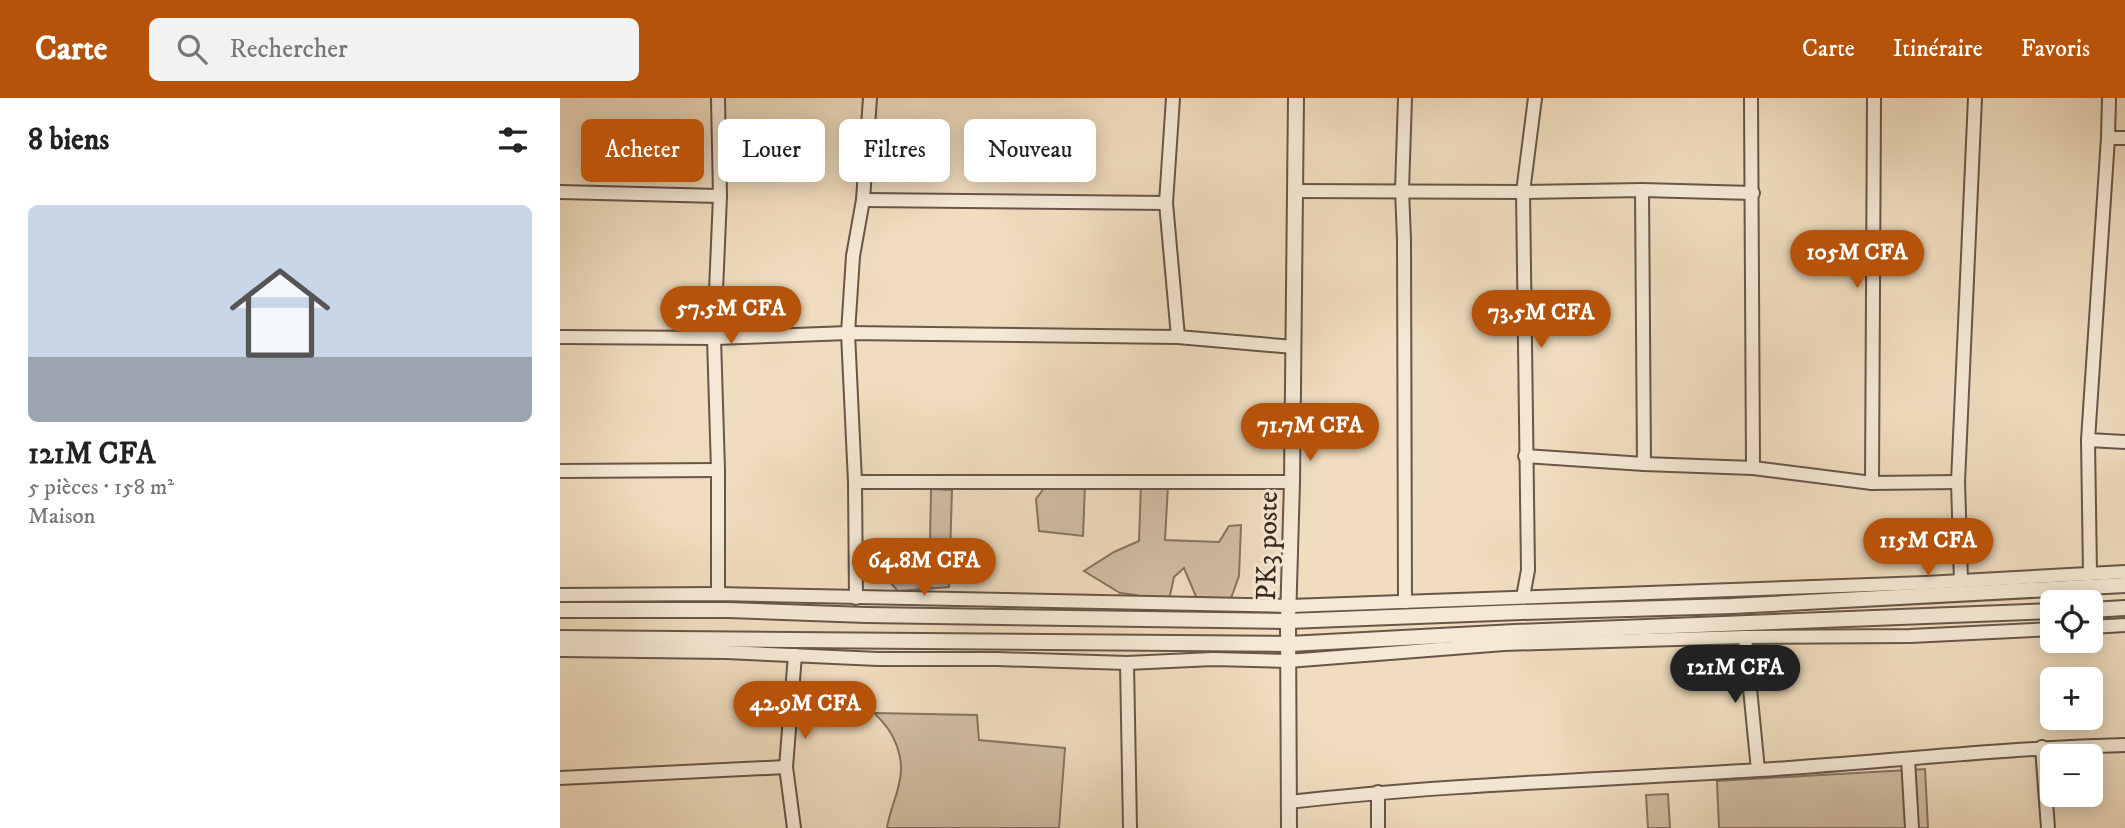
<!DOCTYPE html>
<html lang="fr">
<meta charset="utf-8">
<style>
:root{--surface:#fff;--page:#f2f2f2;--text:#222;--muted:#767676;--line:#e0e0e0;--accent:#b45309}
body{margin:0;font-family:"IM FELL DW Pica",serif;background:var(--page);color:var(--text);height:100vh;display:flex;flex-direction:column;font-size:26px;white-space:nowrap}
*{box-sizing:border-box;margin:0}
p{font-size:23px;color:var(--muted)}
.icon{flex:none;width:38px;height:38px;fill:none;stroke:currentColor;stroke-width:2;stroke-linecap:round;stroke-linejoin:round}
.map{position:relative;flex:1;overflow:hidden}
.sheet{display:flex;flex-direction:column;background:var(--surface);width:560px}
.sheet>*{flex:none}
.hud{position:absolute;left:21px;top:21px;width:665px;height:63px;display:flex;gap:14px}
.buttons{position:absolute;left:1480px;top:492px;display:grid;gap:14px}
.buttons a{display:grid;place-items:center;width:63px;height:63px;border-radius:10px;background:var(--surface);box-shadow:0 4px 18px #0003;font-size:35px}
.price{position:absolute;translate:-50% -60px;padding:0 16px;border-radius:24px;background:var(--accent);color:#fff;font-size:23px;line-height:46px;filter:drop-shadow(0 2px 4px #0008)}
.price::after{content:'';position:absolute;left:50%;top:42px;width:21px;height:16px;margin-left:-10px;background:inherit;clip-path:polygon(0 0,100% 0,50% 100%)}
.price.current{background:#222;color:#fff}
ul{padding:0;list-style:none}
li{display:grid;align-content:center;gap:14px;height:371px;padding:0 28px}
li+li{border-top:2px solid var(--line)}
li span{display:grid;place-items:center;height:217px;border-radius:10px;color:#555}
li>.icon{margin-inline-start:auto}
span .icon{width:126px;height:126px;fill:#fffc;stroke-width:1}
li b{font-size:30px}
h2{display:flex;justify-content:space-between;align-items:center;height:84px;padding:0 28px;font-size:30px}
.tag{padding:0 24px;border-radius:10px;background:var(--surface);box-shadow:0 4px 18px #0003;font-size:24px;line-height:63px}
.tag.current{background:var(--accent);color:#fff}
header{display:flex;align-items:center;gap:42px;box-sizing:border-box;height:98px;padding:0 35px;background:var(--accent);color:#fff}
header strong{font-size:33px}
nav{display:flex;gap:38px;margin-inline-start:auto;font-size:24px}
.search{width:490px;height:63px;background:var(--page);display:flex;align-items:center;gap:18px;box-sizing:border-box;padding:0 24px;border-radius:10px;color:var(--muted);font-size:26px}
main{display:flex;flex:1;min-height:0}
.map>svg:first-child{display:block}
.green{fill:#d1bea4;stroke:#867462;stroke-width:2}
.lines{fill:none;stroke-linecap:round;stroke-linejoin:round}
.minor-casing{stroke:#685648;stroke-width:16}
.tertiary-casing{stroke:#685648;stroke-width:18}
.minor{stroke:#f5e9d5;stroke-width:12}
.tertiary{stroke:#f5e9d5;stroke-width:14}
.labels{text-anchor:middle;stroke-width:6;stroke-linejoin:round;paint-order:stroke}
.street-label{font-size:28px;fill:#3a2921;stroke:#f5e9d5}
</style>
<header>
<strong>Carte</strong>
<div class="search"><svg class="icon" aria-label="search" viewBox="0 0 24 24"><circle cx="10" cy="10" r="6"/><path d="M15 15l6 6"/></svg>Rechercher</div>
<nav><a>Carte</a><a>Itinéraire</a><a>Favoris</a></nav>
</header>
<main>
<section class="sheet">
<h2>8 biens<svg class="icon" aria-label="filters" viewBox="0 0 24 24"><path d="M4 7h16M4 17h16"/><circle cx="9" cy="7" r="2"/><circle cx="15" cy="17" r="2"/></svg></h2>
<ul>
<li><span style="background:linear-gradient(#c9d6e8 70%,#9aa5b1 0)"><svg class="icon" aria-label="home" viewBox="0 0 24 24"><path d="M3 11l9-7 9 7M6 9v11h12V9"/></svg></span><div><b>121M CFA</b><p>5 pièces · 158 m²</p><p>Maison</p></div></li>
</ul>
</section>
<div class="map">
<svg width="1565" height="730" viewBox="0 0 1565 730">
<rect width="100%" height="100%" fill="#f0ddbf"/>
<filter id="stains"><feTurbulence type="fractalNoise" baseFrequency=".00286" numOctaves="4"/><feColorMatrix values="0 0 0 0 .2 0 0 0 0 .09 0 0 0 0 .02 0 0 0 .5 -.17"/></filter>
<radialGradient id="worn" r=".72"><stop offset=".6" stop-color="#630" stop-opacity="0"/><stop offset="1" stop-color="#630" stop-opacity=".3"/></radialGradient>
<g class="green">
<path d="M488 385 525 388 523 438 479 433 476 401Z"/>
<path d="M581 386 608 387 605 442 659 444 669 428 681 427 679 478 670 503 637 501 624 470 614 479 609 502 590 501 576 497 560 495 524 473 554 454 579 443Z"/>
<path d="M371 391 392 392 389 489 338 493 313 466 345 462 350 445 370 444Z"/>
<path d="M314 615 417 617 419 642 505 650 499 730H327C329 715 336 701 339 686 346 659 334 633 314 615Z"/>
<path d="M1365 671 1368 730H1159L1157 683Z"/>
<path d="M1108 696 1110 730H1088L1086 697Z"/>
</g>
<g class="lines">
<defs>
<g id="minor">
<path d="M613 0 606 105 618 239"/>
<path d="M1191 0 1193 370"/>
<path d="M1548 40H1565"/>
<path d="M1082 92 1084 366"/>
<path d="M735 93 963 94 1082 92 1193 95"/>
<path d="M0 94 160 98"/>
<path d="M303 102 606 105"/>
<path d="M0 239 154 240 288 235 618 239 734 249"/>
<path d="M1528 342 1565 344"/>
<path d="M965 358 1084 366 1193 370 1312 385 1398 384"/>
<path d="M0 373 158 372"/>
<path d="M295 384H732"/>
<path d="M1312 385 1314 0"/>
<path d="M1530 476 1528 342 1548 40 1549 0"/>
<path d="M1401 483 1398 384 1415 0"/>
<path d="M158 496V372L154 240 160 98 158 0"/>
<path d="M0 497 158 496 730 508 1365 485 1565 474"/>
<path d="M963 499 968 472 963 94 975 0"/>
<path d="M296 500 295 384 288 235 293 158 303 102 310 0"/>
<path d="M845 504 844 141 842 92 845 0"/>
<path d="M1531 529 1565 527"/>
<path d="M1185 539 1198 672"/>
<path d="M0 552 166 554 318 561H437L567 565 653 561 728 563 944 546 1185 539 1350 538 1493 531"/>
<path d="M567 565 570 730"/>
<path d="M1482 649 1488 730"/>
<path d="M1348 661 1352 730"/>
<path d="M0 680 226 669"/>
<path d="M729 704C885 686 1043 682 1200 672 1322 664 1443 650 1565 647"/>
<path d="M234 730 226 669 235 557"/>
<path d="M818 730V694"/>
</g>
<g id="tertiary">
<path d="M0 512H168L306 517 728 523 961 514 1172 508 1565 487"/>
<path d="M1531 512 1565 510"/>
<path d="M0 540 729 546 955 534 1493 513"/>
<path d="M729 730 728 523 732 384 736 0"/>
</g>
</defs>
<use href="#minor" class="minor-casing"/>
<use href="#tertiary" class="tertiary-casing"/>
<use href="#minor" class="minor"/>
<use href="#tertiary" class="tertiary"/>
</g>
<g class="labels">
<g class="street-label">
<text transform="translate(706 448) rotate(-89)" y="10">PK3 poste</text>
</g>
</g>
<rect width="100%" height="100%" filter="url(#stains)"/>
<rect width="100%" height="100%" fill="url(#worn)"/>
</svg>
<div class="buttons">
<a><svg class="icon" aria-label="locate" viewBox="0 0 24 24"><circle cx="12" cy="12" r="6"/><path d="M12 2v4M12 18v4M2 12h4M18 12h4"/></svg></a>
<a>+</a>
<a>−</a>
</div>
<b class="price" style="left:1297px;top:192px">105M CFA</b>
<b class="price" style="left:171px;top:248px">57.5M CFA</b>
<b class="price" style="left:981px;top:252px">73.5M CFA</b>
<b class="price" style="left:750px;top:365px">71.7M CFA</b>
<b class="price" style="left:1368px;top:480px">115M CFA</b>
<b class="price" style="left:364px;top:500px">64.8M CFA</b>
<b class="price current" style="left:1175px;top:607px">121M CFA</b>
<b class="price" style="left:245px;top:643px">42.9M CFA</b>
<div class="hud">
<a class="tag current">Acheter</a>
<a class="tag">Louer</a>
<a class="tag">Filtres</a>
<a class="tag">Nouveau</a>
</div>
</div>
</main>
